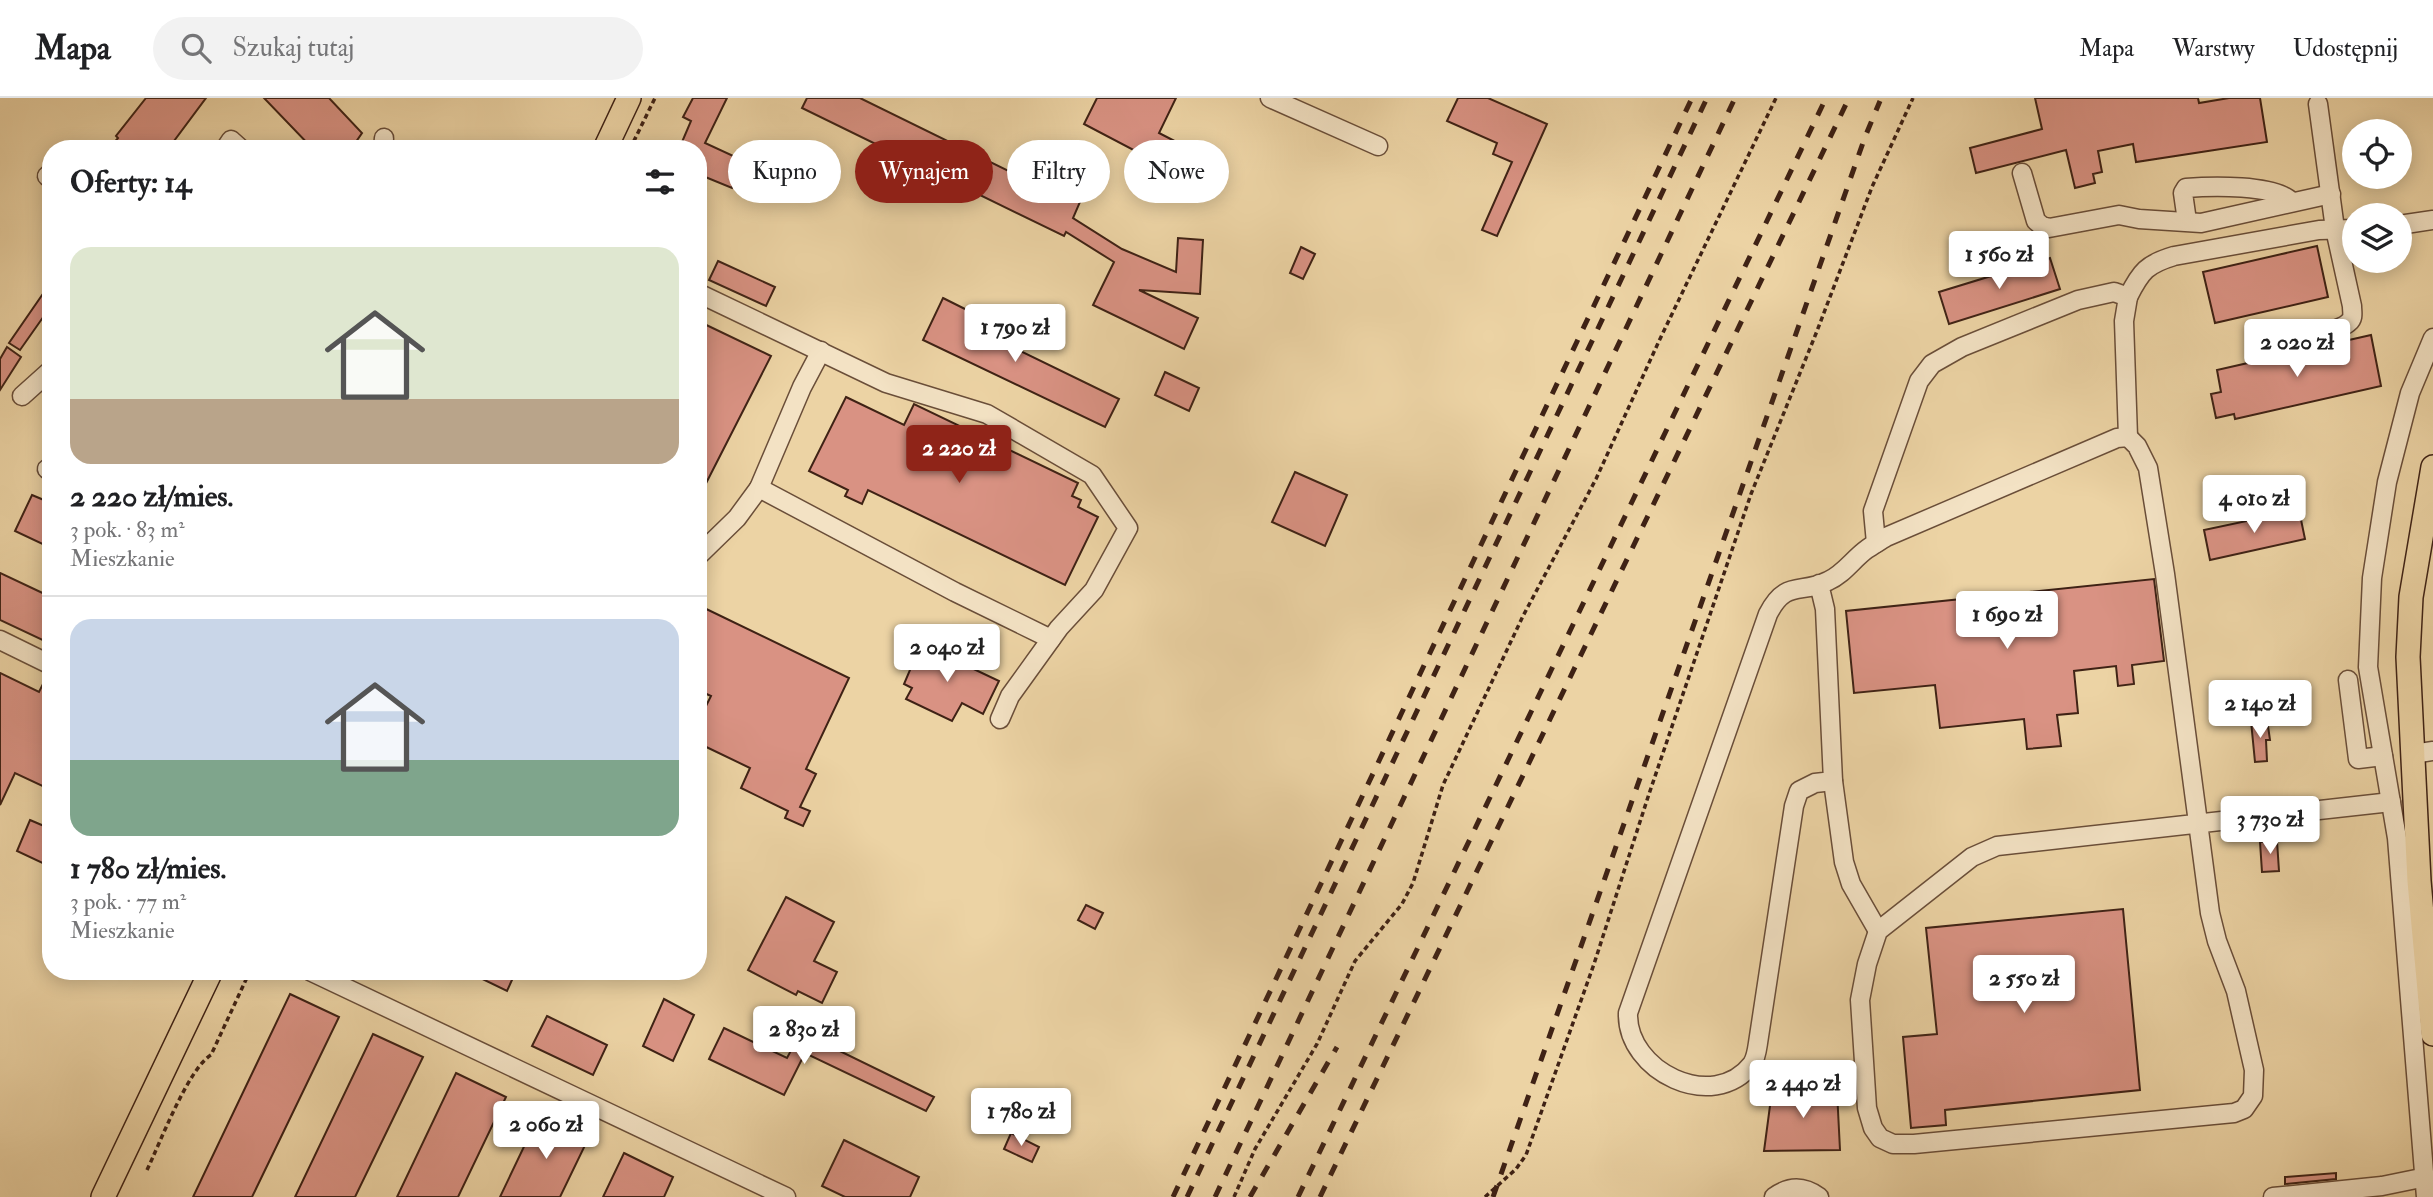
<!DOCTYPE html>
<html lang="pl">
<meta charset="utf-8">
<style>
:root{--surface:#fff;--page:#f2f2f2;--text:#202124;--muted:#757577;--line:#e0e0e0;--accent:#8f2418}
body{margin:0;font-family:"IM FELL Double Pica",serif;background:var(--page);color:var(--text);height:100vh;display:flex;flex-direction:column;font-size:26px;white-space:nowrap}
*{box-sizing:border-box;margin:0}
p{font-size:23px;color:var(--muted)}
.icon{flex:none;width:38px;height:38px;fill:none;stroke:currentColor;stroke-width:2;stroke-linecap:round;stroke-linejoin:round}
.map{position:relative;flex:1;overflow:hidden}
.panel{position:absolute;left:42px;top:42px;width:665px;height:840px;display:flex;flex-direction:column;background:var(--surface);border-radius:28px;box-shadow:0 4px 18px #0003}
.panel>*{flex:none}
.top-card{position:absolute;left:728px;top:42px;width:665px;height:63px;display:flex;gap:14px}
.buttons{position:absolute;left:2342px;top:21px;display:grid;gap:14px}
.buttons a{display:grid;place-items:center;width:70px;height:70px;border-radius:50%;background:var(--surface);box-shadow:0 4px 18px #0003;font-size:35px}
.price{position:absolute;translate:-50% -60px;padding:0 16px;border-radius:7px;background:#fff;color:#222;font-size:23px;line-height:46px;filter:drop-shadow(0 2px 4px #0008)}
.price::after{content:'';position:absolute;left:50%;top:42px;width:21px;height:16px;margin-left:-10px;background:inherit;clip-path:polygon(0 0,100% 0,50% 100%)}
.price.active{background:var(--accent);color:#fff}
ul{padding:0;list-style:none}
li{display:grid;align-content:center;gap:14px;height:371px;padding:0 28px}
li+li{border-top:2px solid var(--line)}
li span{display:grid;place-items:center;height:217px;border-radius:21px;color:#555}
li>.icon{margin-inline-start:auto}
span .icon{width:126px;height:126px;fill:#fffc;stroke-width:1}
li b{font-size:30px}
h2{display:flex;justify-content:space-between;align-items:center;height:84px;padding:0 28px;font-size:30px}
.chip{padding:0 24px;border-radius:32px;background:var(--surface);box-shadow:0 4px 18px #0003;font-size:24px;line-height:63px}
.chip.active{background:var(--accent);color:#fff}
header{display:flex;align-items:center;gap:42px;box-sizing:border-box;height:98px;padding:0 35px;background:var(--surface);border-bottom:2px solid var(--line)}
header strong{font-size:33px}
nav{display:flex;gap:38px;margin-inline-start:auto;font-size:24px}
.search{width:490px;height:63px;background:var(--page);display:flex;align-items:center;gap:18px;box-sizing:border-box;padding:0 24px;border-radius:38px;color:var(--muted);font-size:26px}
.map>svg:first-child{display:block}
.building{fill:#d99283;stroke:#3f2215;stroke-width:2}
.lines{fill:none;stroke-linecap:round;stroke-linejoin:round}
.minor-casing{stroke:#6a4e39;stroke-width:21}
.major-casing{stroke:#3f2215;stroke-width:26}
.path{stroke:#3f2215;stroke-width:3.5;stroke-dasharray:5 3.5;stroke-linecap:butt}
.minor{stroke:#f3e2c4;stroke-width:18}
.major{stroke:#ecd3a4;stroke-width:23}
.rail{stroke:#3f2215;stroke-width:5;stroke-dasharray:12 12;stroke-linecap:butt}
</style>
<header>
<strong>Mapa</strong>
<div class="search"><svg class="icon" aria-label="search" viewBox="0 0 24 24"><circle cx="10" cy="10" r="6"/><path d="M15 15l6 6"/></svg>Szukaj tutaj</div>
<nav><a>Mapa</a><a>Warstwy</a><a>Udostępnij</a></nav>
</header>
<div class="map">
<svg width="2433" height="1099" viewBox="0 0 2433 1099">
<rect width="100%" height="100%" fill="#ecd3a4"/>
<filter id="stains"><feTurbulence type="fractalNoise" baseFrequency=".00286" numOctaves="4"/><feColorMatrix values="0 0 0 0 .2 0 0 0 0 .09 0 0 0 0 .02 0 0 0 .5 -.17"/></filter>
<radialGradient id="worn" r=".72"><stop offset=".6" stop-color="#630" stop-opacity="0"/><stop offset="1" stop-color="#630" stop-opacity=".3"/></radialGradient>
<g class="building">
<path d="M146 0H206L168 51H109L118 40 116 38Z"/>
<path d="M264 0H329L362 35 351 51H313Z"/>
<path d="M693 0H727L705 45 759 70 762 64 781 73 768 99 735 83 732 90 698 76V51H679L691 23 683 19Z"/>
<path d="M807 0H860L1043 90 1057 60 1092 76 1073 120 1122 151 1176 174 1178 140 1203 142 1200 196 1139 192 1198 220 1184 251 1093 207 1114 164 1066 134 1064 138 802 10Z"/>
<path d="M1097 0H1176L1159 35 1194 53 1181 77 1084 26Z"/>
<path d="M1458 0H1488L1547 26 1497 138 1482 132 1512 64 1493 56 1497 45 1447 23Z"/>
<path d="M2035 0H2198L2199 5 2229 0H2260L2267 44 2136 64 2133 46 2098 53 2102 74 2093 76 2095 85 2075 90 2066 52 1976 75 1970 50 2042 31Z"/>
<path d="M2317 148 2328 199 2215 225 2203 174Z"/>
<path d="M1301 149 1315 156 1303 181 1290 175Z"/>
<path d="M2050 160 2060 191 1949 226 1939 194Z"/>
<path d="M718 163 775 189 766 208 709 182Z"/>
<path d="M49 187 51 189V208L20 252 9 245Z"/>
<path d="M943 200 981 219 975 231 1119 301 1105 329 923 242Z"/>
<path d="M698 223 771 258 698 401Z"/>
<path d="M2371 237 2381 288 2235 321 2234 316 2216 320 2211 296 2221 294 2217 272Z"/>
<path d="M7 249 21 259 0 292V261Z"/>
<path d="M1165 274 1199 290 1189 313 1155 297Z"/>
<path d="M846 299 904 327 914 306 1078 385 1072 398 1081 402 1078 409 1098 419 1065 487 868 392 862 406 845 398 848 392 809 373Z"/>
<path d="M1295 374 1347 397 1325 448 1272 424Z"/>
<path d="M32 397 51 405V450L15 433Z"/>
<path d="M2299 412 2305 441 2210 462 2204 432Z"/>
<path d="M0 475 51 499V546L0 522Z"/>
<path d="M2154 481 2164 563 2132 567 2134 586 2118 588 2116 568 2074 573 2078 615 2057 617 2061 648 2027 651 2024 621 1940 630 1935 587 1854 595 1846 513Z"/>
<path d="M698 507 849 580 806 671 816 676 800 709 810 713 803 728 785 720 788 713 741 690 750 670 698 645V624L711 598 698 592Z"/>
<path d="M921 546 999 583 983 616 962 605 952 623 906 601 912 590 904 586Z"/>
<path d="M0 575 39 594 47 578H51V692L15 675 0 707Z"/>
<path d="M2265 622V628H2268L2270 642H2266L2267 663 2255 664 2251 623Z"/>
<path d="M30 722 51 731V769L17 753Z"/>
<path d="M2277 743 2279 773 2262 774 2260 744Z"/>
<path d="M786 799 834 824 814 863 837 874 822 905 798 893 796 897 748 872Z"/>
<path d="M1086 807 1103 815 1095 831 1078 822Z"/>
<path d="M2123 811 2140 992 1945 1012 1946 1027 1911 1030 1903 939 1937 936 1926 830Z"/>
<path d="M466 873H516L507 893Z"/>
<path d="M290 896 339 919 252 1099H193Z"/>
<path d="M664 901 694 917 673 963 643 948Z"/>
<path d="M547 918 607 947 593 977 532 948Z"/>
<path d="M724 930 787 960 801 934 934 999 926 1013 805 955 784 997 709 961Z"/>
<path d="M373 936 423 959 355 1099H295Z"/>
<path d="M456 975 506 999 458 1099H397Z"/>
<path d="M1773 985 1837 993 1840 1052 1764 1053Z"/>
<path d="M540 1015 589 1039 560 1099H500Z"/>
<path d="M1011 1035 1039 1049 1032 1064 1004 1051Z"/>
<path d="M844 1042 919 1079 910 1099H845L822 1088Z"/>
<path d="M624 1055 673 1079 664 1099H603Z"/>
<path d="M2336 1075V1081L2285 1086V1079Z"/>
</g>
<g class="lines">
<defs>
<g id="minor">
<path d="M1270 0 1378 48"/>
<path d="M225 51 231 42 241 51"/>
<path d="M383 51 384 40"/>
<path d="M2022 75 2036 123 2042 128 2049 130 2119 117 2139 121 2201 125 2331 96"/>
<path d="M47 78 51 81"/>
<path d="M2187 123 2183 95 2186 90C2210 88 2275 86 2292 104"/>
<path d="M2399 127 2433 122"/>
<path d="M698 195 886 285 987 316 1092 377 1128 430 1094 492 1059 530 1010 598 1000 621"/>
<path d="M2128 199C2141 173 2147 166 2174 158L2319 132 2354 131"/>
<path d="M2272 248C2288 244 2340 234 2349 224 2354 220 2352 214 2352 208L2335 131 2318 6"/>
<path d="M22 298 51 272"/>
<path d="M47 371 51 372"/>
<path d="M759 390 802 289 821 253"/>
<path d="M1876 445 1873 413 1919 283 1932 266 1962 249 2078 202 2114 194 2128 199 2124 223 2128 339"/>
<path d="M698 458 737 420 759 390 955 494 1051 541"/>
<path d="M1819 486 1825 511 1833 683 1815 685 1799 693 1794 708 1758 945C1757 952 1756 960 1752 966 1713 1016 1626 973 1628 915L1768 516C1786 481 1800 497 1828 483 1844 476 1853 461 1867 451 1873 447 1880 443 1886 439L2117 340 2128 339 2137 348 2148 370 2165 476 2210 815 2217 843 2236 893 2254 972 2253 998 2244 1011 2234 1015 1914 1046H1893L1880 1040 1873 1030 1867 1010 1860 902 1867 866 1878 833 1972 759 1997 748C2128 733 2259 718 2391 704"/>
<path d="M0 542 51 567"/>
<path d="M2348 582 2358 661 2383 658"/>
<path d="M2413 656 2433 653"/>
<path d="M1833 683 1844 764 1851 786 1878 833"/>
<path d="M310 873 786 1099"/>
<path d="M1774 1099C1789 1088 1804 1088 1819 1099"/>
<path d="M2273 1099 2382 1088 2426 1079"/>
<path d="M2426 1099 2397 740 2368 569 2372 480 2387 384 2410 295 2433 240"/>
</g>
<g id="major">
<path d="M605 51 629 0"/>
<path d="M2433 369 2411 499 2408 559 2419 783 2433 936"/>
<path d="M103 1099 211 873"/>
</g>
</defs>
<use href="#minor" class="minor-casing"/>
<use href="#major" class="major-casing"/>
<g class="path">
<path d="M630 51 655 0"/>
<path d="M147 1072C160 1045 188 971 211 957L250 873"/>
<path d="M1234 1099 1255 1051 1317 946 1355 863 1402 806 1413 785 1443 687 1523 518 1596 381 1659 243 1776 0"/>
<path d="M1485 1099 1516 1071 1526 1057 1594 866 1649 696 1751 396 1817 233 1872 89 1913 0"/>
</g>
<use href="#minor" class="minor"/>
<use href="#major" class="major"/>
<g class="rail">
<path d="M1173 1099 1692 0"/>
<path d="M1187 1099 1707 0"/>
<path d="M1215 1099 1735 0"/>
<path d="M1250 1099 1337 949"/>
<path d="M1298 1099 1826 0"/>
<path d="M1320 1099 1849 0"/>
<path d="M1493 1099 1865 39 1880 3"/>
</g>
</g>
<rect width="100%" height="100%" filter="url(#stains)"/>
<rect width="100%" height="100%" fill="url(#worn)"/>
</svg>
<div class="buttons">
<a><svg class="icon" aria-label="locate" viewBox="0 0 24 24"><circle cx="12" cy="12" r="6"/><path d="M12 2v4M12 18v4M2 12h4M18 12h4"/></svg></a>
<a><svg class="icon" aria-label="layers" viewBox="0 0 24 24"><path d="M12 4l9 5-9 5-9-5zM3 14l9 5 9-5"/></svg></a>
</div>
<b class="price" style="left:1999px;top:193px">1 560 zł</b>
<b class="price" style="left:1015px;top:266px">1 790 zł</b>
<b class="price" style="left:2297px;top:281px">2 020 zł</b>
<b class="price active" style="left:959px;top:387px">2 220 zł</b>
<b class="price" style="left:2254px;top:437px">4 010 zł</b>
<b class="price" style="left:2007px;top:553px">1 690 zł</b>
<b class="price" style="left:947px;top:586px">2 040 zł</b>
<b class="price" style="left:2260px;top:642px">2 140 zł</b>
<b class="price" style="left:2270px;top:758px">3 730 zł</b>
<b class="price" style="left:2024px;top:917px">2 550 zł</b>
<b class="price" style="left:804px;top:968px">2 830 zł</b>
<b class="price" style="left:1803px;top:1022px">2 440 zł</b>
<b class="price" style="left:1021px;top:1050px">1 780 zł</b>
<b class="price" style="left:546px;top:1063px">2 060 zł</b>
<div class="top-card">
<a class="chip">Kupno</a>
<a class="chip active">Wynajem</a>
<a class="chip">Filtry</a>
<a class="chip">Nowe</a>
</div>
<section class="panel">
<h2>Oferty: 14<svg class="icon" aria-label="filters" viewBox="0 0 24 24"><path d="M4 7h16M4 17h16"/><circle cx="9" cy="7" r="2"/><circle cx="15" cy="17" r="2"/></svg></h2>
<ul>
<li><span style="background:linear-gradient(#dfe7d0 70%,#b9a48a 0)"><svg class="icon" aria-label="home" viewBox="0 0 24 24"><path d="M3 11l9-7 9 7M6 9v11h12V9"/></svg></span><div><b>2 220 zł/mies.</b><p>3 pok. · 83 m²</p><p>Mieszkanie</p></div></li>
<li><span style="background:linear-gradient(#c9d6e8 65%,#7fa58c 0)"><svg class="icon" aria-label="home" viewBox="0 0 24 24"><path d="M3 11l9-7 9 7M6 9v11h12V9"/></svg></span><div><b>1 780 zł/mies.</b><p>3 pok. · 77 m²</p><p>Mieszkanie</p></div></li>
</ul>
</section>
</div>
